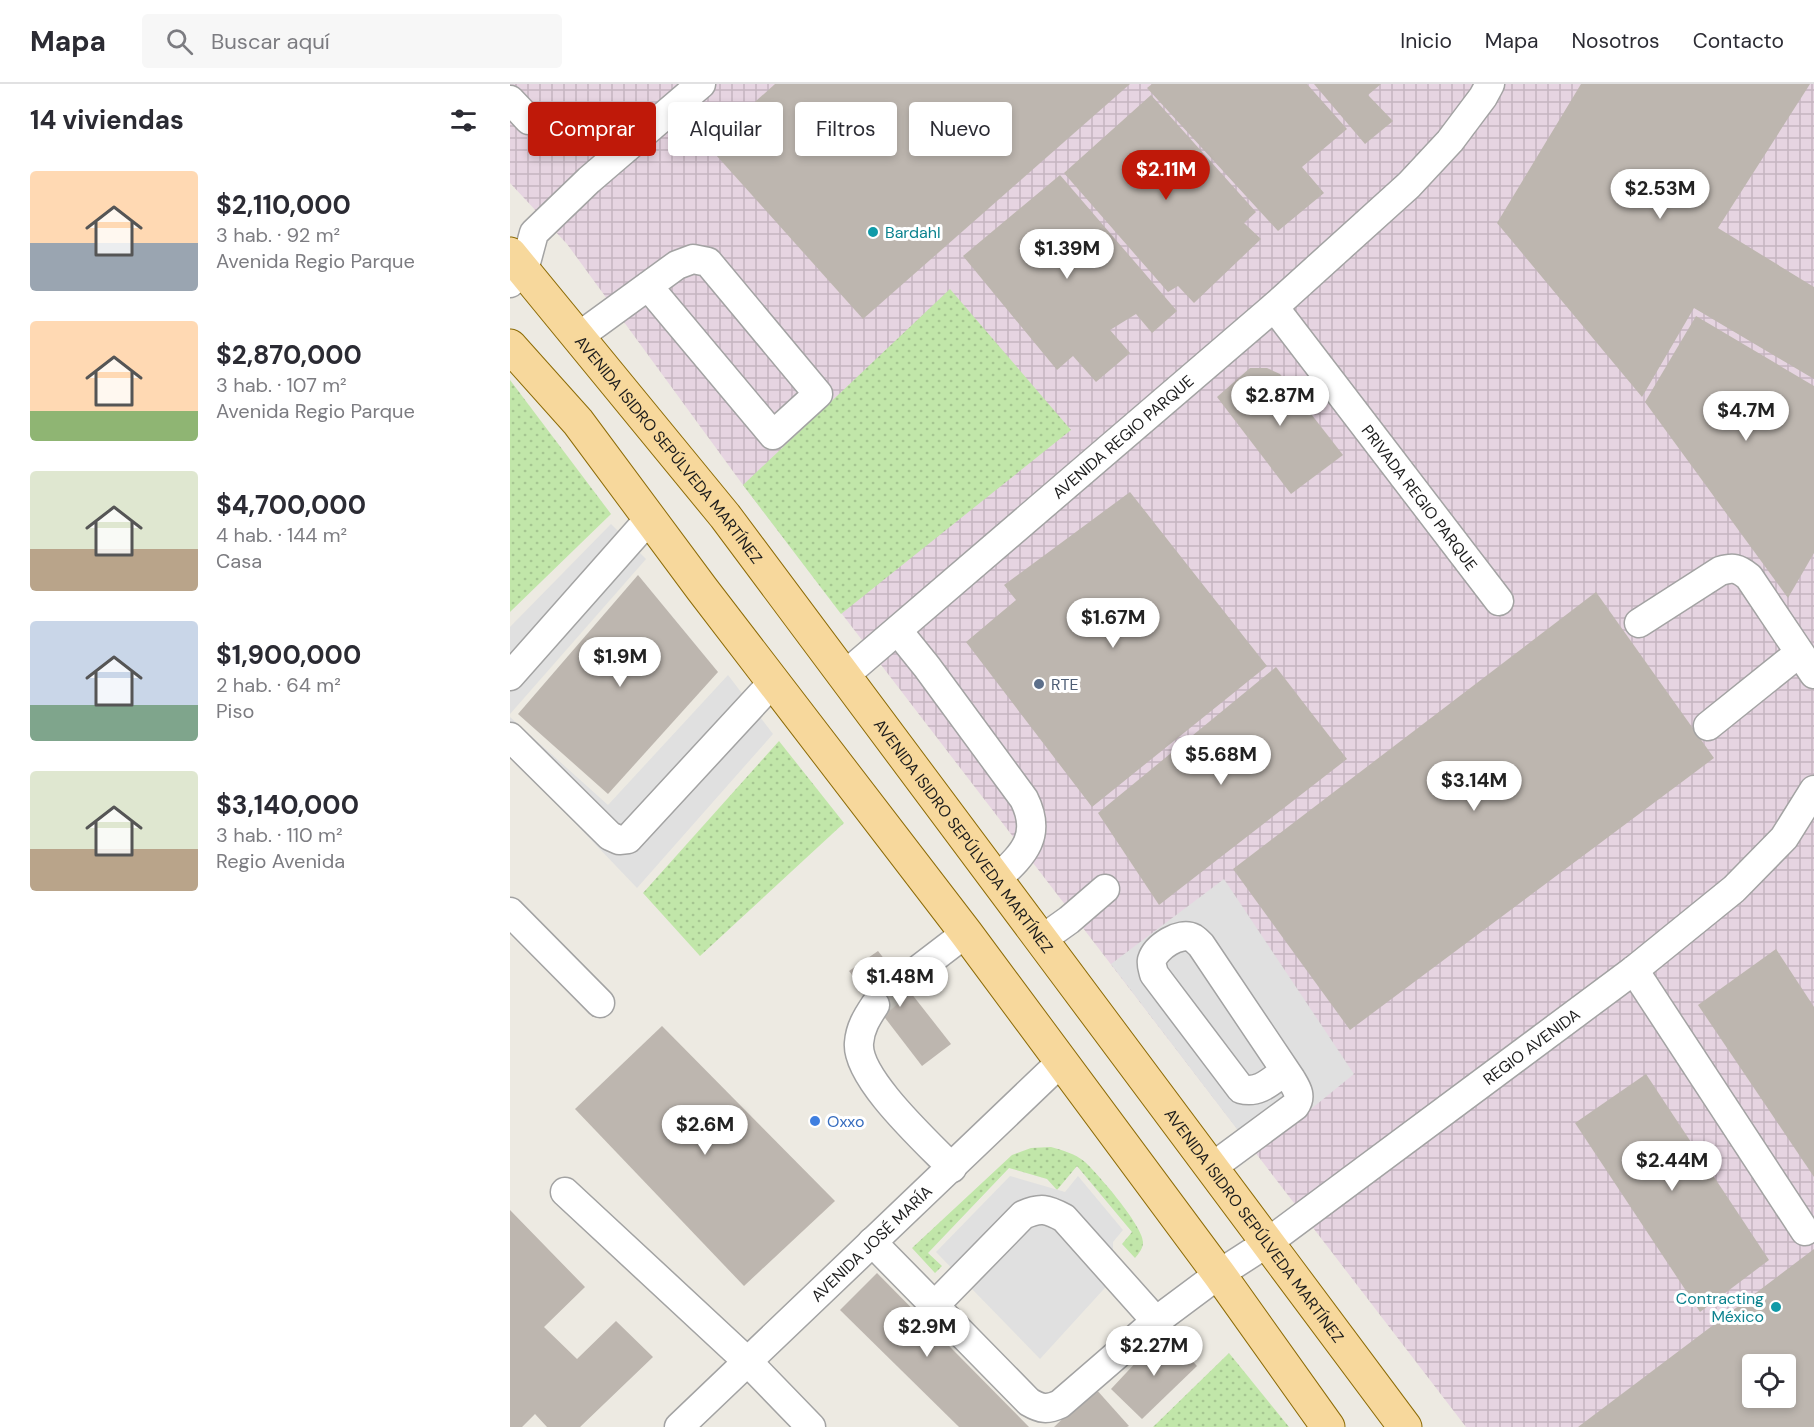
<!DOCTYPE html>
<html lang="es">
<meta charset="utf-8">
<style>
:root{--surface:#fff;--page:#f7f7f7;--text:#2b2b33;--muted:#7c7c81;--line:#e1e1e2;--accent:#bf1909}
body{margin:0;font-family:"DM Sans",sans-serif;background:var(--page);color:var(--text);height:100vh;display:flex;flex-direction:column;font-size:22px;white-space:nowrap}
*{box-sizing:border-box;margin:0}
p{font-size:20px;color:var(--muted)}
.icon{flex:none;width:33px;height:33px;fill:none;stroke:currentColor;stroke-width:2;stroke-linecap:round;stroke-linejoin:round}
.map{position:relative;flex:1;overflow:hidden}
.details{display:flex;flex-direction:column;background:var(--surface);width:510px}
.details>*{flex:none}
.hud{position:absolute;left:18px;top:18px;width:570px;height:54px;display:flex;gap:12px}
.controls{position:absolute;left:1232px;top:1270px;display:grid;gap:12px}
.controls a{display:grid;place-items:center;width:54px;height:54px;border-radius:6px;background:var(--surface);box-shadow:0 3px 9px #0003;font-size:30px}
.price{position:absolute;translate:-50% -51px;padding:0 14px;border-radius:21px;background:#fff;color:#222;font-size:20px;line-height:39px;filter:drop-shadow(0 2px 3px #0008)}
.price::after{content:'';position:absolute;left:50%;top:36px;width:18px;height:14px;margin-left:-9px;background:inherit;clip-path:polygon(0 0,100% 0,50% 100%)}
.price.active{background:var(--accent);color:#fff}
ul{padding:0;list-style:none}
li{display:flex;align-items:center;gap:18px;height:150px;padding:0 30px}
li span{display:grid;place-items:center;flex:none;width:168px;height:120px;border-radius:6px;color:#555}
li>.icon{margin-inline-start:auto}
span .icon{width:72px;height:72px;fill:#fffc;stroke-width:1}
li b{font-size:26px}
h2{display:flex;justify-content:space-between;align-items:center;height:72px;padding:0 30px;font-size:26px}
.pill{padding:0 21px;border-radius:6px;background:var(--surface);box-shadow:0 3px 9px #0003;font-size:21px;line-height:54px}
.pill.active{background:var(--accent);color:#fff}
header{display:flex;align-items:center;gap:36px;box-sizing:border-box;height:84px;padding:0 30px;background:var(--surface);border-bottom:2px solid var(--line)}
header strong{font-size:28px}
nav{display:flex;gap:33px;margin-inline-start:auto;font-size:21px}
.search{width:420px;height:54px;background:var(--page);display:flex;align-items:center;gap:15px;box-sizing:border-box;padding:0 21px;border-radius:6px;color:var(--muted);font-size:22px}
main{display:flex;flex:1;min-height:0}
.map>svg:first-child{display:block}
.industrial{fill:url(#industrial-grid);fill-rule:evenodd}
.grass{fill:url(#grass-dots)}
.parking{fill:#e0e0e0}
.building{fill:#bdb6af;fill-rule:evenodd}
.lines{fill:none;stroke-linecap:round;stroke-linejoin:round}
.minor-tunnel{stroke:#c3c1ba;stroke-width:28;stroke-dasharray:28 14;stroke-linecap:butt}
.minor-casing{stroke:#a3a3a3;stroke-width:31}
.major-casing{stroke:#8d6c07;stroke-width:35}
.minor{stroke:#fff;stroke-width:28}
.major{stroke:#f7d89c;stroke-width:33}
.culture-dot{fill:#0f9aa8;stroke:#fff;stroke-width:2}
.service-dot{fill:#5c6f8a;stroke:#fff;stroke-width:2}
.shop-dot{fill:#3f7fe0;stroke:#fff;stroke-width:2}
.labels{text-anchor:middle;stroke-width:6;stroke-linejoin:round;paint-order:stroke}
.culture-label{font-size:16px;fill:#0d838f;stroke:#fff;text-anchor:start}
.street-label{font-size:16px;fill:#1c1c1c;stroke:#fff}
.service-label{font-size:16px;fill:#4e5e75;stroke:#fff;text-anchor:start}
.shop-label{font-size:16px;fill:#366cbe;stroke:#fff;text-anchor:start}
</style>
<header>
<strong>Mapa</strong>
<div class="search"><svg class="icon" aria-label="search" viewBox="0 0 24 24"><circle cx="10" cy="10" r="6"/><path d="M15 15l6 6"/></svg>Buscar aquí</div>
<nav><a>Inicio</a><a>Mapa</a><a>Nosotros</a><a>Contacto</a></nav>
</header>
<main>
<section class="details">
<h2>14 viviendas<svg class="icon" aria-label="filters" viewBox="0 0 24 24"><path d="M4 7h16M4 17h16"/><circle cx="9" cy="7" r="2"/><circle cx="15" cy="17" r="2"/></svg></h2>
<ul>
<li><span style="background:linear-gradient(#ffd9b3 60%,#9aa5b1 0)"><svg class="icon" aria-label="home" viewBox="0 0 24 24"><path d="M3 11l9-7 9 7M6 9v11h12V9"/></svg></span><div><b>$2,110,000</b><p>3 hab. · 92 m²</p><p>Avenida Regio Parque</p></div></li>
<li><span style="background:linear-gradient(#ffd9b3 75%,#8fb573 0)"><svg class="icon" aria-label="home" viewBox="0 0 24 24"><path d="M3 11l9-7 9 7M6 9v11h12V9"/></svg></span><div><b>$2,870,000</b><p>3 hab. · 107 m²</p><p>Avenida Regio Parque</p></div></li>
<li><span style="background:linear-gradient(#dfe7d0 65%,#b9a48a 0)"><svg class="icon" aria-label="home" viewBox="0 0 24 24"><path d="M3 11l9-7 9 7M6 9v11h12V9"/></svg></span><div><b>$4,700,000</b><p>4 hab. · 144 m²</p><p>Casa</p></div></li>
<li><span style="background:linear-gradient(#c9d6e8 70%,#7fa58c 0)"><svg class="icon" aria-label="home" viewBox="0 0 24 24"><path d="M3 11l9-7 9 7M6 9v11h12V9"/></svg></span><div><b>$1,900,000</b><p>2 hab. · 64 m²</p><p>Piso</p></div></li>
<li><span style="background:linear-gradient(#dfe7d0 65%,#b9a48a 0)"><svg class="icon" aria-label="home" viewBox="0 0 24 24"><path d="M3 11l9-7 9 7M6 9v11h12V9"/></svg></span><div><b>$3,140,000</b><p>3 hab. · 110 m²</p><p>Regio Avenida</p></div></li>
</ul>
</section>
<div class="map">
<svg width="1304" height="1343" viewBox="0 0 1304 1343">
<defs>
<pattern id="industrial-grid" width="8" height="8" patternUnits="userSpaceOnUse" patternTransform="scale(1.5)"><rect width="8" height="8" fill="#e6d4e1"/><path d="M0 4h8M4 0v8" fill="none" stroke="#c5b5c0"/></pattern>
<pattern id="grass-dots" width="8" height="8" patternUnits="userSpaceOnUse" patternTransform="scale(1.5)"><rect width="8" height="8" fill="#c1e6a9"/><path d="M2 2h.1M6 6h.1" fill="none" stroke="#a5c591" stroke-width="1.8" stroke-linecap="round"/></pattern>
</defs>
<rect width="100%" height="100%" fill="#edeae2"/>
<path class="industrial" d="M0 0H1304V1343H956L233 401 57 160 0 99ZM1242 1281H1275V1314H1242Z"/>
<g class="grass">
<path d="M440 205 561 346 331 530 233 401Z"/>
<path d="M0 296 101 430 0 528Z"/>
<path d="M269 657 334 739 190 872 133 809Z"/>
<path d="M541 1063C552 1066 566 1070 575 1078 588 1090 633 1142 633 1158 633 1165 629 1169 625 1174L612 1160 622 1148 567 1082 547 1106 537 1095 499 1084 418 1169 432 1182 425 1189 402 1164 502 1071 521 1064Z"/>
<path d="M719 1269 779 1343H643Z"/>
</g>
<g class="parking">
<path d="M101 440 136 475 0 630V543Z"/>
<path d="M218 591 263 650 127 804 0 671V633L98 721Z"/>
<path d="M714 795 844 990 746 1070 601 880Z"/>
<path d="M500 1092 555 1108 568 1092 613 1146 603 1158V1195L530 1275 426 1168Z"/>
</g>
<g class="building">
<path d="M265 0H620L353 235 197 61Z"/>
<path d="M642 0H797L837 45 792 83 814 109 768 147 637 4Z"/>
<path d="M804 0H871L858 11 883 37 855 60Z"/>
<path d="M1071 0H1300L1208 144 1304 203V295L1184 224 1132 313 987 139Z"/>
<path d="M641 11 746 128 734 139 751 155 684 219 668 202 658 208 554 89Z"/>
<path d="M550 91 667 227 642 249 626 230 600 246 620 269 586 298 563 272 547 286 453 172Z"/>
<path d="M1186 232 1304 302V469L1278 514 1135 318Z"/>
<path d="M740 284H757L770 290 833 371 781 410 707 313Z"/>
<path d="M620 408 757 582 582 723 456 558 506 516 494 501Z"/>
<path d="M128 491 208 588 98 710 8 630Z"/>
<path d="M1086 508 1204 674 840 946 723 785Z"/>
<path d="M766 583 837 675 649 821 588 729Z"/>
<path d="M1266 865 1304 923V1093L1188 921Z"/>
<path d="M368 867 441 960 412 982 339 887Z"/>
<path d="M152 942 325 1117 234 1202 65 1025Z"/>
<path d="M1136 990 1259 1176 1190 1228 1065 1039Z"/>
<path d="M0 1126 75 1203 34 1243 67 1275 106 1237 143 1273 70 1343H37L25 1330 12 1343H0Z"/>
<path d="M1304 1165V1343H1068ZM1242 1281H1275V1314H1242Z"/>
<path d="M367 1189 519 1343H449L330 1226Z"/>
<path d="M646 1257 667 1260 687 1282 632 1335 601 1305Z"/>
<path d="M585 1304 619 1342 617 1343H544Z"/>
</g>
<g class="lines">
<path class="minor-tunnel" d="M365 921 392 898"/>
<defs>
<g id="minor">
<path d="M0 16 19 36"/>
<path d="M0 199 14 186 24 149 79 96 191 0"/>
<path id="s1" d="M764 223 989 517"/>
<path d="M68 253 167 181 183 175 198 178 308 310 263 351 138 202"/>
<path d="M1129 539 1210 487C1223 483 1228 484 1239 493L1304 590"/>
<path d="M388 547 417 583 514 715C533 753 512 771 487 795"/>
<path id="s2" d="M335 591 764 223 899 101 940 57 973 13 980 0"/>
<path d="M0 592 140 434"/>
<path d="M1198 642 1289 569"/>
<path d="M0 653 100 752 109 756 118 755 264 597"/>
<path d="M0 828 90 919"/>
<path d="M531 856 559 836 595 805"/>
<path d="M1124 886 1295 1147"/>
<path d="M392 898 456 849"/>
<path d="M365 921C357 933 350 944 349 959 346 994 417 1058 442 1084"/>
<path d="M701 1084 785 1022C792 1012 787 1005 781 995L691 861C688 858 686 856 683 854 670 847 646 863 642 876 641 881 643 885 644 890L731 1005C749 1010 761 997 775 987"/>
<path d="M55 1108 238 1278 301 1343"/>
<path id="s3" d="M362 1158 519 1318C531 1325 537 1326 550 1320L646 1237 709 1190 757 1159 1124 886 1224 805 1274 754 1304 706"/>
<path d="M424 1222 513 1131C531 1123 537 1125 554 1134L646 1237"/>
<path id="s4" d="M169 1343 552 977"/>
</g>
<g id="major">
<path id="s5" d="M0 170 215 432 895 1343"/>
<path d="M0 262 68 338 192 505 456 849 709 1190 818 1343"/>
</g>
</defs>
<use href="#minor" class="minor-casing"/>
<use href="#major" class="major-casing"/>
<use href="#minor" class="minor"/>
<use href="#major" class="major"/>
</g>
<g class="culture-dot">
<circle cx="363" cy="148" r="6"/>
<circle cx="1266" cy="1223" r="6"/>
</g>
<circle class="service-dot" cx="529" cy="600" r="6"/>
<circle class="shop-dot" cx="305" cy="1037" r="6"/>
<g class="labels">
<g class="culture-label">
<text x="375" y="154">Bardahl</text>
<text x="1254" y="1220" text-anchor="end">Contracting<tspan x="1254" dy="18">México</tspan></text>
</g>
<g class="street-label">
<text dy="6" stroke="none"><textPath href="#s2" startOffset="366">AVENIDA REGIO PARQUE</textPath></text>
<text dy="6" stroke="none"><textPath href="#s5" startOffset="252">AVENIDA ISIDRO SEPÚLVEDA MARTÍNEZ</textPath></text>
<text dy="6" stroke="none"><textPath href="#s1" startOffset="240">PRIVADA REGIO PARQUE</textPath></text>
<text dy="6" stroke="none"><textPath href="#s5" startOffset="738">AVENIDA ISIDRO SEPÚLVEDA MARTÍNEZ</textPath></text>
<text dy="6" stroke="none"><textPath href="#s3" startOffset="849">REGIO AVENIDA</textPath></text>
<text dy="6" stroke="none"><textPath href="#s5" startOffset="1224">AVENIDA ISIDRO SEPÚLVEDA MARTÍNEZ</textPath></text>
<text dy="6" stroke="none"><textPath href="#s4" startOffset="266">AVENIDA JOSÉ MARÍA</textPath></text>
</g>
<g class="service-label">
<text x="541" y="606">RTE</text>
</g>
<g class="shop-label">
<text x="317" y="1043">Oxxo</text>
</g>
</g>
</svg>
<div class="controls">
<a><svg class="icon" aria-label="locate" viewBox="0 0 24 24"><circle cx="12" cy="12" r="6"/><path d="M12 2v4M12 18v4M2 12h4M18 12h4"/></svg></a>
</div>
<b class="price active" style="left:656px;top:117px">$2.11M</b>
<b class="price" style="left:1150px;top:136px">$2.53M</b>
<b class="price" style="left:557px;top:196px">$1.39M</b>
<b class="price" style="left:770px;top:343px">$2.87M</b>
<b class="price" style="left:1236px;top:358px">$4.7M</b>
<b class="price" style="left:603px;top:565px">$1.67M</b>
<b class="price" style="left:110px;top:604px">$1.9M</b>
<b class="price" style="left:711px;top:702px">$5.68M</b>
<b class="price" style="left:964px;top:728px">$3.14M</b>
<b class="price" style="left:390px;top:924px">$1.48M</b>
<b class="price" style="left:195px;top:1072px">$2.6M</b>
<b class="price" style="left:1162px;top:1108px">$2.44M</b>
<b class="price" style="left:417px;top:1274px">$2.9M</b>
<b class="price" style="left:644px;top:1293px">$2.27M</b>
<div class="hud">
<a class="pill active">Comprar</a>
<a class="pill">Alquilar</a>
<a class="pill">Filtros</a>
<a class="pill">Nuevo</a>
</div>
</div>
</main>
